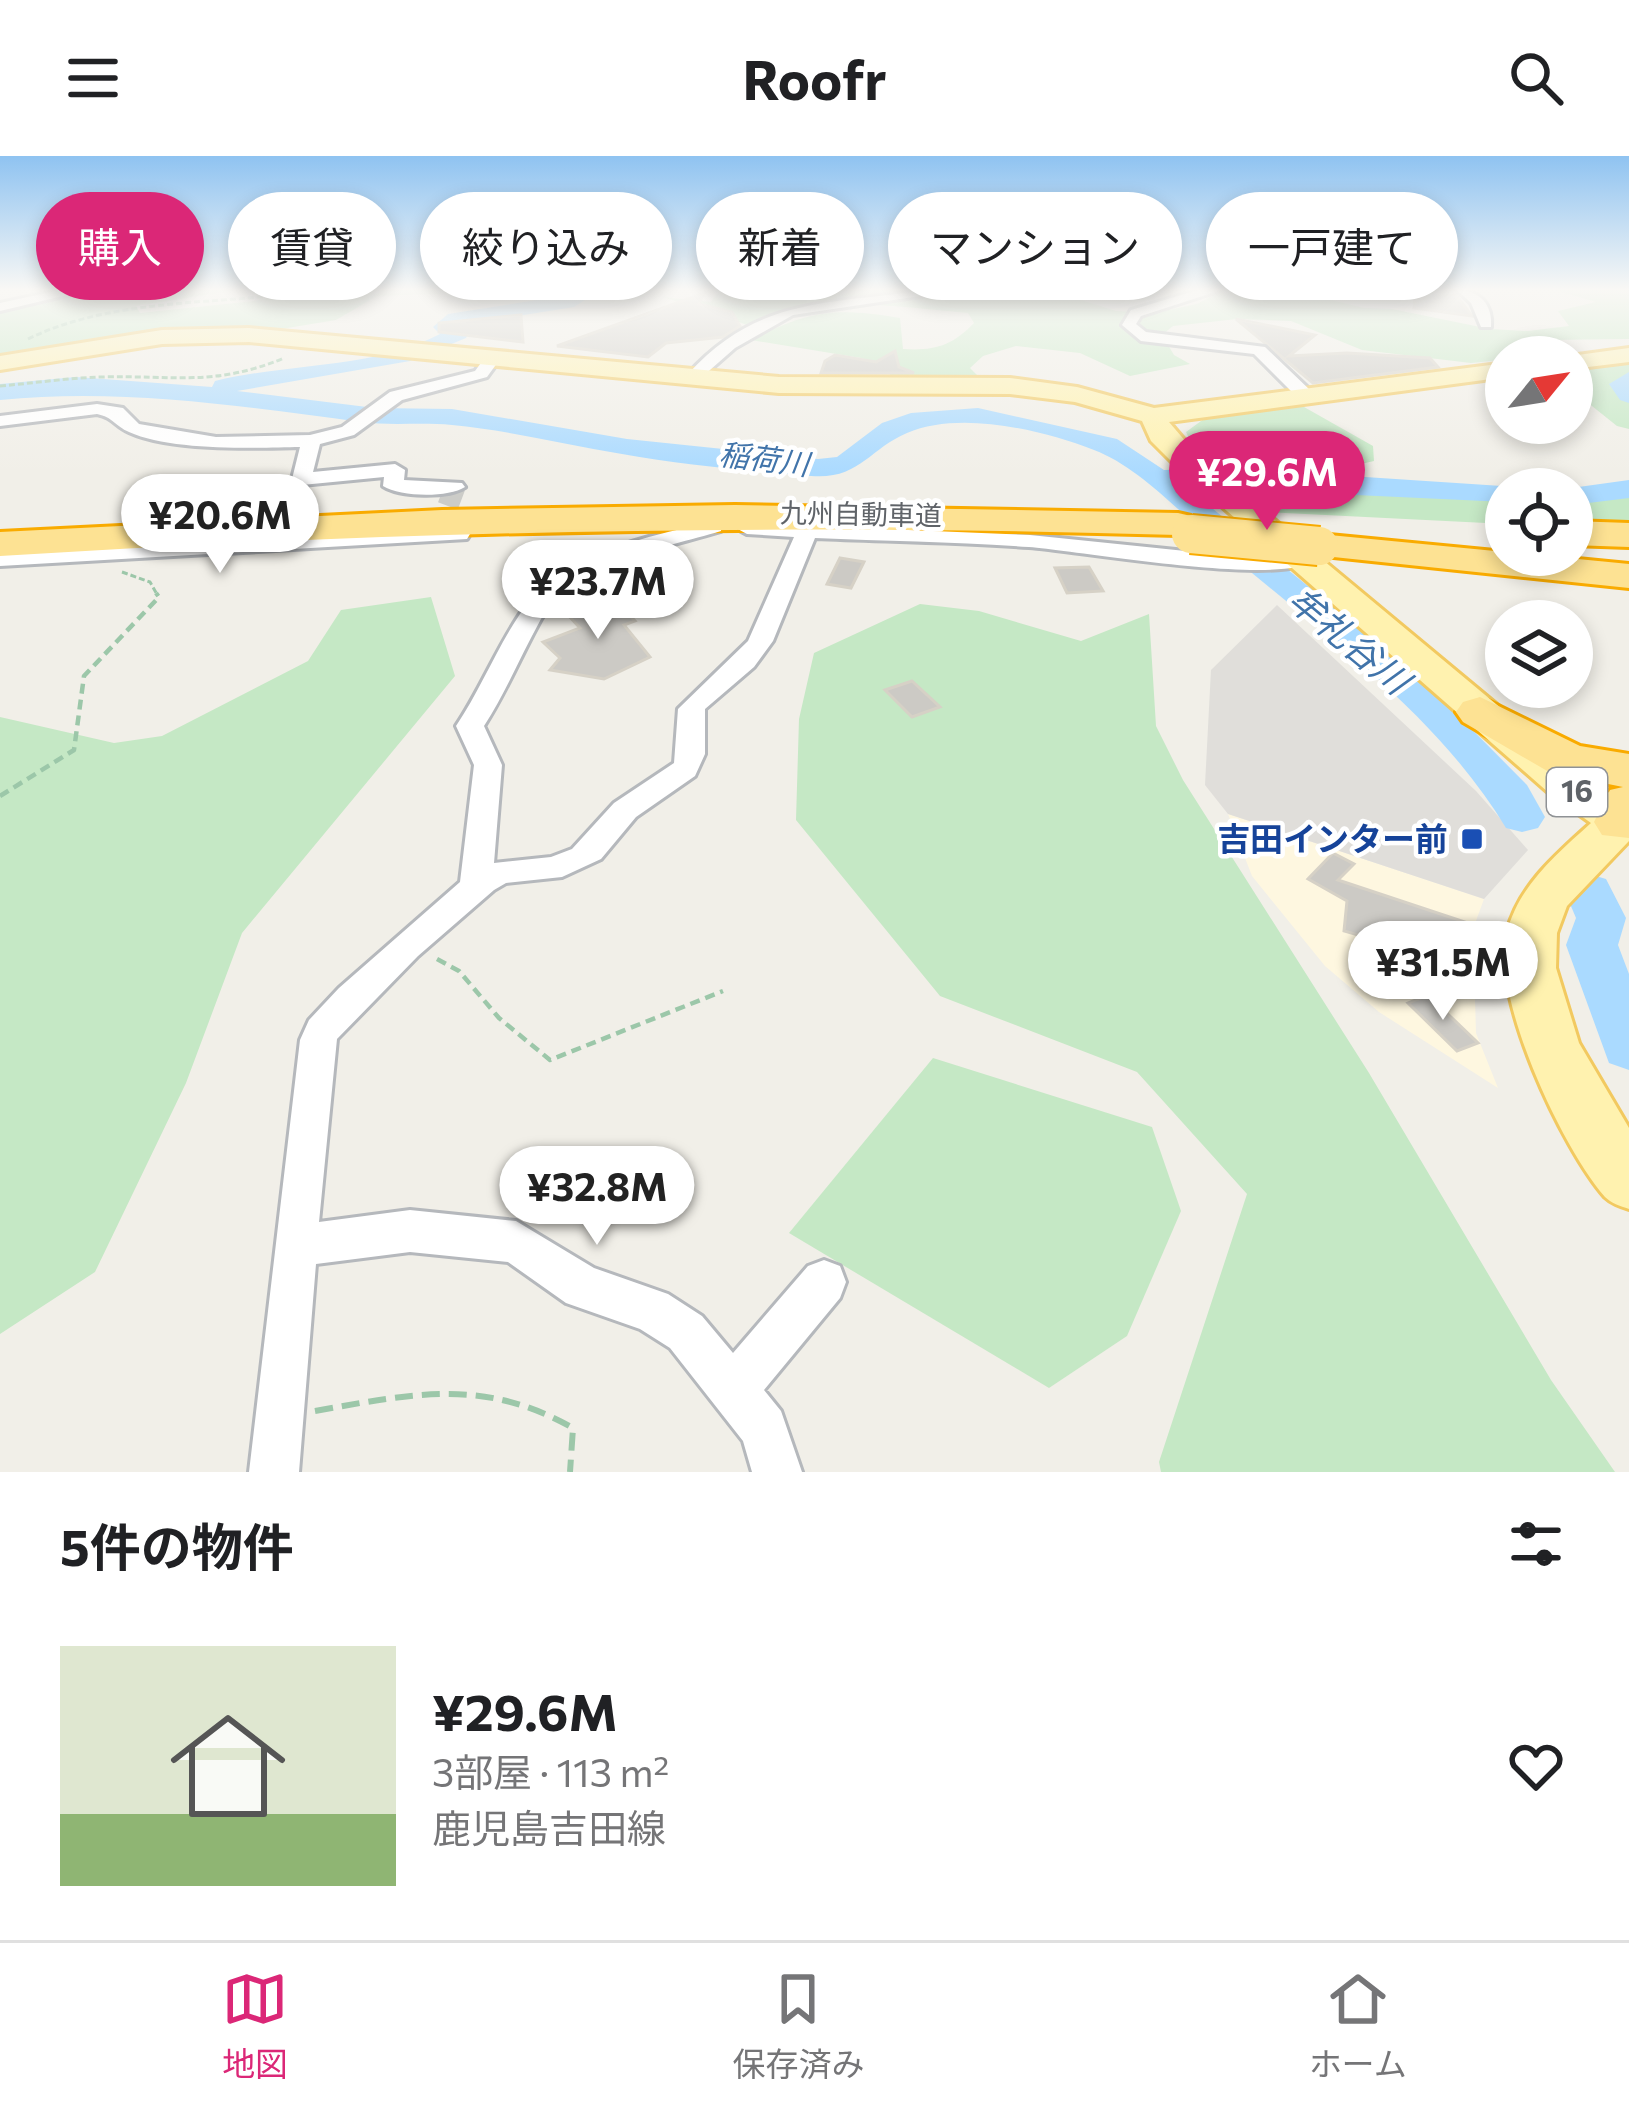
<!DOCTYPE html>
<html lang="ja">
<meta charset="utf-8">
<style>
:root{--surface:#fff;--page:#f6f6f6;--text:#202124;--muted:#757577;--line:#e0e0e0;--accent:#db2777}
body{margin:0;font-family:Commissioner,"Noto Sans JP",sans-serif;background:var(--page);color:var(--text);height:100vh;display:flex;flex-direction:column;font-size:45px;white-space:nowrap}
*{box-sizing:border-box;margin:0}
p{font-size:39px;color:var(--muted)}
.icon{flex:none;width:66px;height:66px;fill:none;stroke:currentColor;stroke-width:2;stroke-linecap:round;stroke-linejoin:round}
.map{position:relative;height:1316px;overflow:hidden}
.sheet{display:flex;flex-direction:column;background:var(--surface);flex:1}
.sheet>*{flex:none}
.guide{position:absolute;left:36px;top:36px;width:1557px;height:108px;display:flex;gap:24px}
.needle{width:78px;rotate:60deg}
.buttons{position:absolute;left:1485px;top:180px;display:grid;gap:24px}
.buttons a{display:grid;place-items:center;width:108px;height:108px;border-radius:50%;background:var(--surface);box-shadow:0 6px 18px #0003;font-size:60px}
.price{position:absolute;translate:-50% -102px;padding:0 27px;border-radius:42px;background:#fff;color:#222;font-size:39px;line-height:78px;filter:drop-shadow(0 3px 6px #0008)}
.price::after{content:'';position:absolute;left:50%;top:72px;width:36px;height:27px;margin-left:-18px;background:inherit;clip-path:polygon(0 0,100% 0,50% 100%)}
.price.current{background:var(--accent);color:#fff}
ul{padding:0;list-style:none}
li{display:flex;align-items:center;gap:36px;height:300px;padding:0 60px}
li+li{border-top:3px solid var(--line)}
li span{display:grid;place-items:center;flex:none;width:336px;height:240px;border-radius:0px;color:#555}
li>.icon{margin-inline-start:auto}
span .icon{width:144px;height:144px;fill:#fffc;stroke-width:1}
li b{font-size:51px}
h2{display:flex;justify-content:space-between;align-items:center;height:144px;padding:0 60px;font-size:51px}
.tag{padding:0 42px;border-radius:54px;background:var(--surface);box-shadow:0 6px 18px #0003;font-size:42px;line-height:108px}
.tag.current{background:var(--accent);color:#fff}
header{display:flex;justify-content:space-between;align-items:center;height:156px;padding:0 60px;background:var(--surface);font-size:54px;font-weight:700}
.menu{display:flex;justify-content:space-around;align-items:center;height:168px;border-top:3px solid var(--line);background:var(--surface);font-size:33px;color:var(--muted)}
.menu a{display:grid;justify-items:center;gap:6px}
.menu .current{color:var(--accent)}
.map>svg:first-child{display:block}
.commercial{fill:#fef7e0}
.industrial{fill:#e0deda}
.green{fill:#c5e8c5}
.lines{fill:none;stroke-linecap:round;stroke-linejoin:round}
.river{fill:#aadaff;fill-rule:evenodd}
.building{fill:#cccac5;stroke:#d6d1c6;stroke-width:3}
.street-tunnel{stroke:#ccccc8;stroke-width:21;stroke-dasharray:21 10;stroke-linecap:butt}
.street-casing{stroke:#b5b8bc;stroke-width:6}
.primary-casing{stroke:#f2c960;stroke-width:6}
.highway-casing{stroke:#f9ab00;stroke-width:6}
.path-far2{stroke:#9cc7a9;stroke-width:3;stroke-dasharray:6 3;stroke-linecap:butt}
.path-far1{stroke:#9cc7a9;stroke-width:4.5;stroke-dasharray:10 6;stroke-linecap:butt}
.path{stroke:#9cc7a9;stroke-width:6;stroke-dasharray:18 9;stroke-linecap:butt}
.street{fill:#fff;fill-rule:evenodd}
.primary{fill:#fff2af;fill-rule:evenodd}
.highway{fill:#fde293;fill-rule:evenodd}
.highway-bridge-casing{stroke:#f9ab00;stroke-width:42;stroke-linecap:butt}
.highway-bridge{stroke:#fde293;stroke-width:38}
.transit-dot{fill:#1a4fb4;stroke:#fff;stroke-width:4.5}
.labels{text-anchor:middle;stroke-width:9;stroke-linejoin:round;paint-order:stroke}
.far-street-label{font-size:27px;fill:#5f6368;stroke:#fff}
.far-water-label{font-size:30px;font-style:italic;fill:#4174aa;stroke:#fff}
.shield{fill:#fff;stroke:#8f9295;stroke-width:3}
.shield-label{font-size:30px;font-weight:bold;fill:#5f6368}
.transit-label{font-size:33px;font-weight:bold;fill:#164399;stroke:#fff;text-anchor:end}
.water-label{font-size:36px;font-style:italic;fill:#4174aa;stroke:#fff}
</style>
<header><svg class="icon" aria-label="menu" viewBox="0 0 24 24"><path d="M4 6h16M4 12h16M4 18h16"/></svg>Roofr<svg class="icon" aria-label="search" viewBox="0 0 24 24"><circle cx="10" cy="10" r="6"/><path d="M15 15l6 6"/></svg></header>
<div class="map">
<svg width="1629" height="1316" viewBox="0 0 1629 1316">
<rect width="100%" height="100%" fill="#f1efe8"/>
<path class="commercial" d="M1228 658 1484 743 1473 773 1476 877 1498 932 1379 856 1325 810 1252 720Z"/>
<path class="industrial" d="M1277 449 1476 635 1528 694 1484 743 1228 658 1205 629 1211 514Z"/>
<g class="green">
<path d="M87 134H236L136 150 140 157 254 145 268 142 275 134H526L377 140 336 164 275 174 118 179 0 200V152Z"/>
<path d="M709 134H1068L1081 144 1116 155 1153 157 1197 148 1223 134H1290L1364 152 1392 153 1490 173 1528 175 1569 170 1558 155 1596 146 1554 134H1629V183L1543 184 1531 201 1471 207 1362 194 1291 165 1237 163 1173 170 1162 179 1174 199 1190 208 1130 220 1080 197 1016 190 983 200 970 212 982 224 881 227 896 213 861 202 751 184C809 154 836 151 900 162L903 193C934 195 952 190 974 167L968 157C919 153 785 133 750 170L663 141 711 146 717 137Z"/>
<path d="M1629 204V273L1617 270 1572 234V211Z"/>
<path d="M1297 247 1373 290 1374 305 1348 311 1223 306 1209 292 1192 288 1186 276 1212 257Z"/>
<path d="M1230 326 1506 341V368L1265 356Z"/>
<path d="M1629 338V374L1572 372V344Z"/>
<path d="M431 441 455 520 242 777 186 927 95 1116 0 1178V561L114 587 162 580 308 505 341 454Z"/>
<path d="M920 448 979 455 1081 485 1149 458 1156 570 1183 624 1369 917 1551 1224 1615 1316H1161L1159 1306 1247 1038 1137 916 940 840 796 664 799 563 814 497Z"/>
<path d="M933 902 1152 971 1181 1055 1127 1180 1049 1232 789 1077Z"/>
</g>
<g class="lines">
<g class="river">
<path d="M576 134H601L574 151 462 169 469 177 466 182 410 205 237 235 375 252 452 253 627 283 818 303 837 301 882 267 911 257 978 252 1117 283 1164 314 1230 312 1517 331 1506 333V346L1186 331 1420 521 1527 629 1545 661 1538 672 1522 676 1506 672C1437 557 1317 473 1216 387 1179 356 1139 311 1094 294 1042 274 960 254 907 277 869 293 859 324 811 320 748 315 684 309 622 298 565 289 508 274 452 269 422 266 391 270 361 266 239 250 123 232 0 244V228L76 221 212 231 215 225C287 207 374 213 440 178L433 171 448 158 568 139Z"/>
<path d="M1629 216V247L1620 244 1609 228Z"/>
<path d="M1629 324V342L1572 349V333H1564Z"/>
<path d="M1589 718 1606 723 1626 762 1618 789 1629 818V914L1609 907 1566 789 1576 762 1565 736 1572 723Z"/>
</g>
</g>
<g class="building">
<path d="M704 137 699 148 732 156 740 170 723 181 666 187 648 201 557 190Z"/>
<path d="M1456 139 1472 160 1414 152 1415 142Z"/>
<path d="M521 159 523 186 439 176V167Z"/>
<path d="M1236 163 1315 179 1289 200 1347 197 1430 202 1438 211 1313 227Z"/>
<path d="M895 195 899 211 914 217H821L825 205 835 199 876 206Z"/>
<path d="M840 402 864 406 851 432 827 428Z"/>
<path d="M1089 411 1103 435 1067 437 1055 412Z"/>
<path d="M612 441 635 465 624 469 650 501 604 523 550 514 560 502 543 486 580 472 566 457Z"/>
<path d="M912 525 940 551 912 561 885 534Z"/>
<path d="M1333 697 1354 708 1338 724 1465 766 1466 810 1344 775 1347 745 1308 723Z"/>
<path d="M1428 839 1478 887 1457 895 1408 847Z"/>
</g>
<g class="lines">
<path class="street-tunnel" d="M437 379 455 331"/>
<defs>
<g id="street">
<path d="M60 134H88L0 155V147Z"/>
<path d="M924 134H960L793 159 735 192 702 221 688 218C759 140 829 149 924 134Z"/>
<path d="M1198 134H1221L1141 160 1136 168 1146 176 1265 191 1311 235V243H1299L1254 198 1141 185 1122 169 1131 154Z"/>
<path d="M1457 134C1480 134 1493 149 1491 171H1481L1471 147Z"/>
<path d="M489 196 503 199 487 221 402 244 354 279 320 288 313 316 395 308 405 314 404 324 462 327 465 331C448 342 400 341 383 330L384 321 302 329 292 323 300 291C255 292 170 295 129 276 115 270 113 261 97 258L0 270V260L97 248 123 252 139 268 216 281 310 279 342 271 390 236 475 215Z"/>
<path d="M714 365 721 367V375C662 393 576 405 541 463 521 499 506 536 484 570L502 609 494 707 551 701 572 693 614 647 674 607 678 553 748 485 794 381 747 378 736 372 739 367 1030 379 1234 400 1303 397 1314 404C1282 431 1080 395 1029 391 958 386 887 385 815 382L773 485 754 511 705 553V598L695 620 636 661 601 703 562 721 506 727 494 734 418 800 337 883 319 1066 410 1054 516 1065 594 1112 668 1138 702 1160 733 1197 808 1110 824 1104 840 1110 846 1126 840 1142 764 1234 781 1255 802 1316H752L743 1285 670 1192 640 1173 566 1147 508 1106 410 1096 316 1108 299 1316H249L300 884 309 864 339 832 460 726 474 609 456 570C481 533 497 491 522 455 563 396 649 381 714 365Z"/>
<path d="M459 372 470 378 467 383 0 410V396Z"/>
</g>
<g id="primary">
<path d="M249 172 779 221 1010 222 1077 231 1154 252 1506 207V221L1169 266 1199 301 1579 617 1629 650V685L1567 750 1557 777 1556 812 1579 887 1629 972V1053C1620 1050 1611 1047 1605 1041 1562 992 1490 839 1507 776 1519 729 1557 698 1591 667L1549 637 1179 313 1151 285 1142 265 1075 246 1010 238 779 237 249 186 162 188 0 214V200L162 174Z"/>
<path d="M1629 192V206L1572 213V201H1563Z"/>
</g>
<g id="highway">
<path d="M735 349 1178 357 1191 360 1197 368 1191 376 1178 379C785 367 393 375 0 400V376L442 354Z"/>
<path d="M1572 365 1629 367V391L1572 389Z"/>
<path d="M1319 378 1629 408V432L1305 398 1299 390 1305 382Z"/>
<path d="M1480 541 1580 590 1629 598V682L1602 679 1594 666 1610 634 1623 631 1549 616 1463 566 1456 556 1463 546Z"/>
</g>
</defs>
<use href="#street" class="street-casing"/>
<use href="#primary" class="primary-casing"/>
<use href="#highway" class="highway-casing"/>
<g class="path-far2">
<path d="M28 183C116 140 228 149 323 134"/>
<path d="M0 230C34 227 68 222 102 221 173 219 214 231 284 202"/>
<path d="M122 416 150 426 158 440"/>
</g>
<g class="path-far1">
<path d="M0 640 74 594 84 520 159 441 156 437"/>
<path d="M437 803 459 815 499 862 550 904 723 835"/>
</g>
<path class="path" d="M315 1255C412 1238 483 1221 573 1272L570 1316"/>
<use href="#street" class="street"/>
<use href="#primary" class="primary"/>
<use href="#highway" class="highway"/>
<defs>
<path id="highway-bridge" d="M1191 378 1319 390"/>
</defs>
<use href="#highway-bridge" class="highway-bridge-casing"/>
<use href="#highway-bridge" class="highway-bridge"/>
</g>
<linearGradient id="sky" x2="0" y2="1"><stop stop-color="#8fc3f1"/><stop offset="0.42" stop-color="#f9f8f5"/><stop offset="1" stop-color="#f9f8f5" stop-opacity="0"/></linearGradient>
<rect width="1629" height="318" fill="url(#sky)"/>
<rect class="transit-dot" x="1460" y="671" width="24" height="24" rx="6"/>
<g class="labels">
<g class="far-street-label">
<text transform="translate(861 359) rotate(1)" y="9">九州自動車道</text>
</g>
<g class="far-water-label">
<text transform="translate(764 304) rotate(7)" y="10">稲荷川</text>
</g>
<rect class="shield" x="1547" y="612" width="60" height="48" rx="9"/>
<g class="shield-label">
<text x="1577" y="646">16</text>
</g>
<g class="transit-label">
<text x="1448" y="695">吉田インター前</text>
</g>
<g class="water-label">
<text transform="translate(1349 484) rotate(40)" y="13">牟礼谷川</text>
</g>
</g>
</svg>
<div class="buttons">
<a><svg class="needle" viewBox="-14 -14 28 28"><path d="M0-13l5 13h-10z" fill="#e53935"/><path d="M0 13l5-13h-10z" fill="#757577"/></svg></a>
<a><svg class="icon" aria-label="locate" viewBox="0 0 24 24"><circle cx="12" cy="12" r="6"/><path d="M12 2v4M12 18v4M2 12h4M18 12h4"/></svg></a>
<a><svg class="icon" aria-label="layers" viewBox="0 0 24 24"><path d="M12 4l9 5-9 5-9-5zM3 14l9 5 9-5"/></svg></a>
</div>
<b class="price current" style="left:1267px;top:377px">¥29.6M</b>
<b class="price" style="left:220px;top:420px">¥20.6M</b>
<b class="price" style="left:598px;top:486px">¥23.7M</b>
<b class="price" style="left:1443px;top:867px">¥31.5M</b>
<b class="price" style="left:597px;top:1092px">¥32.8M</b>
<div class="guide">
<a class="tag current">購入</a>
<a class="tag">賃貸</a>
<a class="tag">絞り込み</a>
<a class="tag">新着</a>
<a class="tag">マンション</a>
<a class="tag">一戸建て</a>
</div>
</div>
<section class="sheet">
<h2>5件の物件<svg class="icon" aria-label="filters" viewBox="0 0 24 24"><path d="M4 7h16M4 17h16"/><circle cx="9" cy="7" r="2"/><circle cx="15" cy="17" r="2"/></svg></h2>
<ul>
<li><span style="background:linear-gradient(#dfe7d0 70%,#8fb573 0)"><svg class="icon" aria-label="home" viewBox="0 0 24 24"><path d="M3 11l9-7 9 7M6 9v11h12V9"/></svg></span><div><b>¥29.6M</b><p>3部屋 · 113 m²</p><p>鹿児島吉田線</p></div><svg class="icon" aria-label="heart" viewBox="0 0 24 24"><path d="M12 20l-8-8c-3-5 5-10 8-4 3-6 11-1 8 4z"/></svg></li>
</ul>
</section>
<nav class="menu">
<a class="current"><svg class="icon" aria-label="map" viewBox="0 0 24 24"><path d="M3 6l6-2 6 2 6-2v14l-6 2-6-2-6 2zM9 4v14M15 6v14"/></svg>地図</a>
<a><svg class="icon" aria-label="saved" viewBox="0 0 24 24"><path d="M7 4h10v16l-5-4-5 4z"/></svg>保存済み</a>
<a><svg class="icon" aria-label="home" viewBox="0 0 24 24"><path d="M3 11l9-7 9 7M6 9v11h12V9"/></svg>ホーム</a>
</nav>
